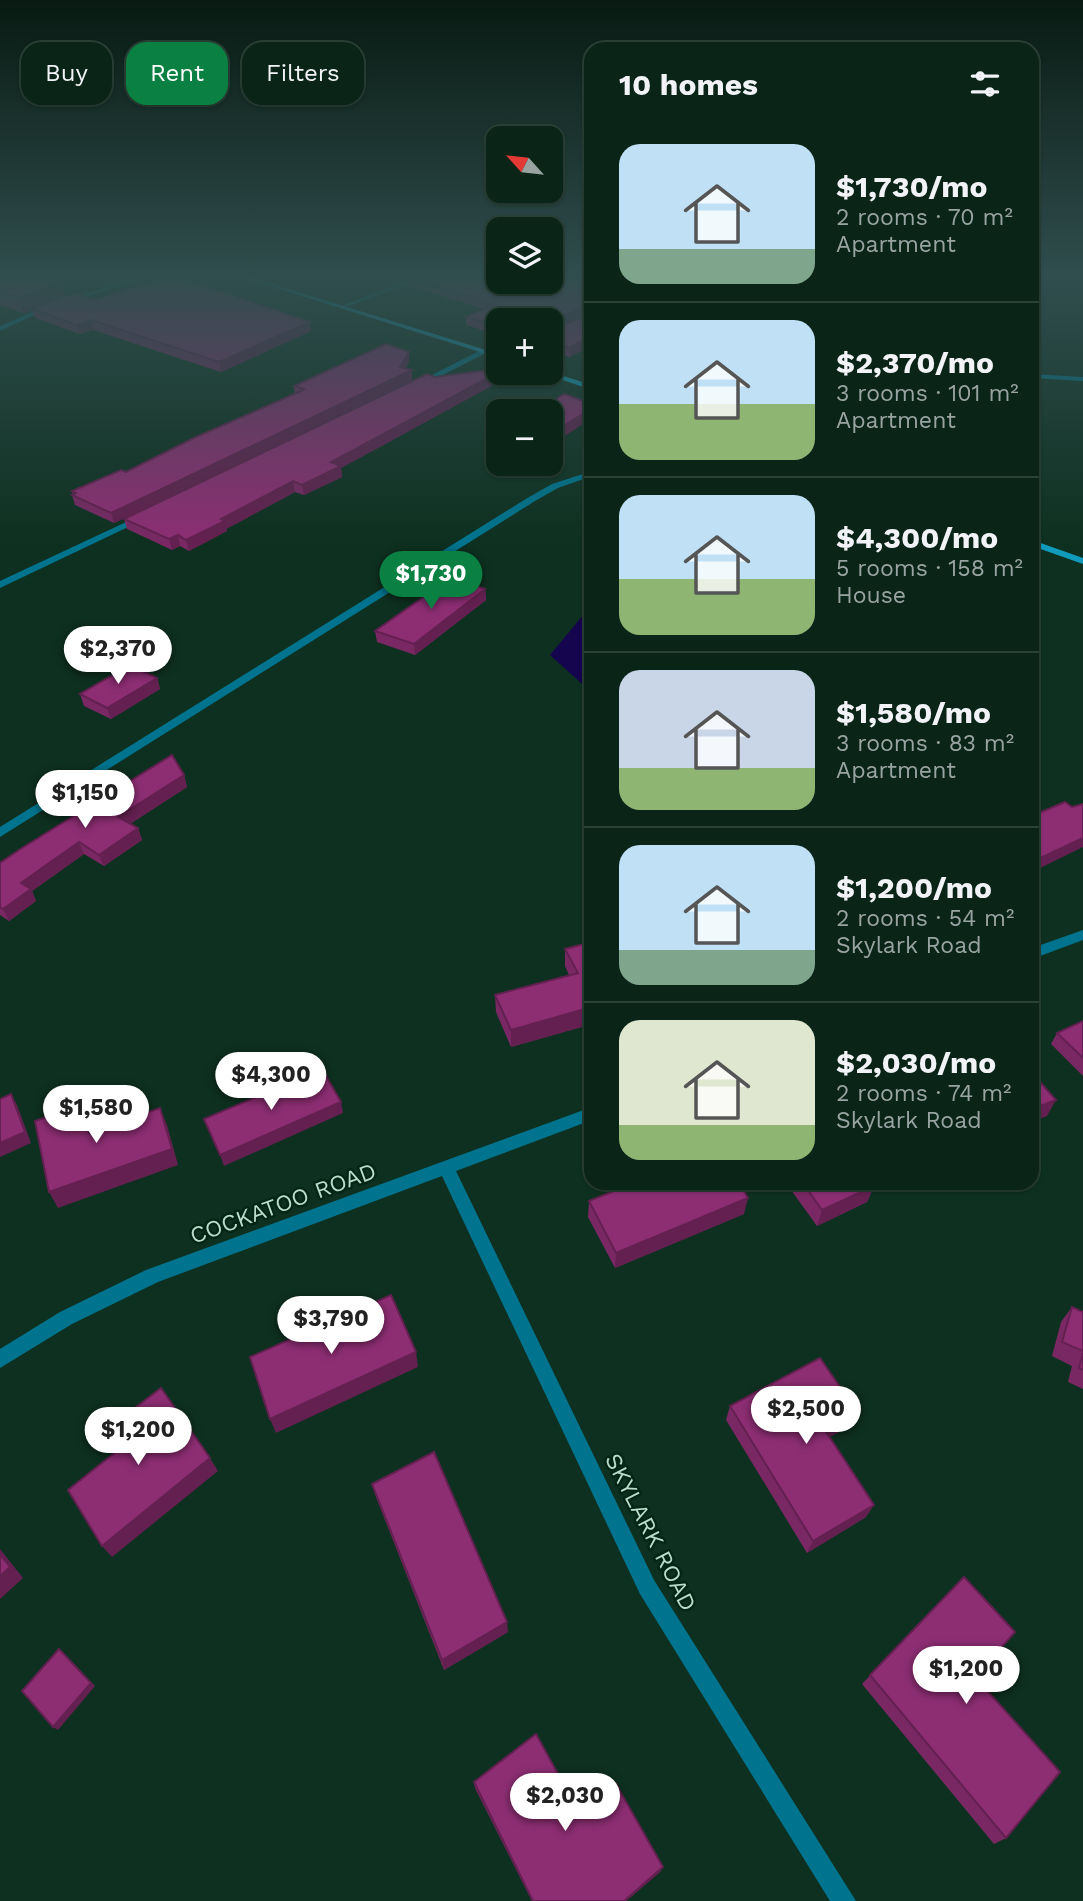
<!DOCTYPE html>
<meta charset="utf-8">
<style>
:root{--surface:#0a2418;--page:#183025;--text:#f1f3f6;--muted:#99a4a2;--line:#2a4137;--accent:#0b8043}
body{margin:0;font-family:"Work Sans",sans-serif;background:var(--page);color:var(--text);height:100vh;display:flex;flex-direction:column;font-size:26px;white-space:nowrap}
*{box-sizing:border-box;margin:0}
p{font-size:23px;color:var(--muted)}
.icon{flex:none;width:38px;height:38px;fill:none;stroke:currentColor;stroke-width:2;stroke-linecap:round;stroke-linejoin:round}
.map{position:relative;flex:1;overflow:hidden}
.panel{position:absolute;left:584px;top:42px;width:455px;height:1148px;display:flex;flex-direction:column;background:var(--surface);border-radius:21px;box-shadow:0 2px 5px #0004,0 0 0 2px var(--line)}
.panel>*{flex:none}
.guide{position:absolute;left:21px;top:42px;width:458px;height:63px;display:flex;gap:14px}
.needle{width:46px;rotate:297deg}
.tools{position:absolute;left:486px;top:126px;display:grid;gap:14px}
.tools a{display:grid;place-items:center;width:77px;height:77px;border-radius:14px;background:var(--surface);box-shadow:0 2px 5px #0004,0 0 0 2px var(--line);font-size:35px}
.price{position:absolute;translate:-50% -60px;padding:0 16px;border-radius:24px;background:#fff;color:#222;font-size:23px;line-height:46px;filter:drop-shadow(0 2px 4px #0008)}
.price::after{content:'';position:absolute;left:50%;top:42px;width:21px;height:16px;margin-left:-10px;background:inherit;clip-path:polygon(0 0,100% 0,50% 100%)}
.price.current{background:var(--accent);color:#fff}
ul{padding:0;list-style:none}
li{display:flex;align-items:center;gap:21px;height:175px;padding:0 35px}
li+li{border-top:2px solid var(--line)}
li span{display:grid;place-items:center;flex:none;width:196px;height:140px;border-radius:21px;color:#555}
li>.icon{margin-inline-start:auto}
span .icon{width:84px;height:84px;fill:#fffc;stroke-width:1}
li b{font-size:30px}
h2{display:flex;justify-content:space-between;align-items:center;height:84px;padding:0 35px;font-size:30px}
.pill{padding:0 24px;border-radius:21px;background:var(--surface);box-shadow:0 2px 5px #0004,0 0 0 2px var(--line);font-size:24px;line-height:63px}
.pill.current{background:var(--accent);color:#fff}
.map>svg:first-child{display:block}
.water{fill:#15044e}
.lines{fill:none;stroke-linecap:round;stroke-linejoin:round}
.minor{fill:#00748e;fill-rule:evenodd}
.tertiary{fill:#00748e;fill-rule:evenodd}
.secondary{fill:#109bbc;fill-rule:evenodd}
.wall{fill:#792863}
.shaded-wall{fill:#632050}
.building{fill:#8d2e73;stroke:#632050;stroke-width:2}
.labels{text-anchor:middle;stroke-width:5;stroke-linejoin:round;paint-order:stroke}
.near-street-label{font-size:23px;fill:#bddccb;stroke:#032617}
</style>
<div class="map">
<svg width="1083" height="1901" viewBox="0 0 1083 1901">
<rect width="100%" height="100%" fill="#0e3020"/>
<path class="water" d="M591 613H592L591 692 550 655 584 614Z"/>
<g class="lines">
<g class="minor">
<path d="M140 276H148L41 312 0 331V326L37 310Z"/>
<path d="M421 276H429L346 307 341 306Z"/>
<path d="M483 349 490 351 421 386 414 384Z"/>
<path d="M592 471V476L558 488 535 501 0 837V827L529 497 552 484Z"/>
<path d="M139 516 147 518 0 588V581Z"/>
<path d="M1083 930V940L1032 959V948Z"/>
<path d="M592 1107V1120L456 1171 654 1580 856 1901H830L640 1594 442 1176 158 1282 72 1324 0 1368V1349L60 1312 146 1270Z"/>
</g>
<path class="tertiary" d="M1032 374 1083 377V381L1032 378Z"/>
<g class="secondary">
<path d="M238 276H247L499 354V358Z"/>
<path d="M551 372 592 385V390L542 373Z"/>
<path d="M1032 540 1083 558V564L1032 546Z"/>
</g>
</g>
<g class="wall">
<path d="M0 276 65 297 94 300 311 331 221 372 93 330 80 334 35 318 32 310 23 313 0 305Z"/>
<path d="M373 276H414L396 283Z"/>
<path d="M408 278 592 313 551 328V320H499V335L466 325V317L484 309 409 286Z"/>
<path d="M592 314V345L569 357 551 351V329Z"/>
<path d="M409 361 405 369 412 370V380L114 523 75 505 72 495 73 494 72 491 126 472 295 394 294 386Z"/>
<path d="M506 373V378L341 468 342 477 304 495 295 492 226 529 227 531 189 551 180 546 172 550 127 529 124 519 435 377Z"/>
<path d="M485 589 486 600 415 655 377 642 375 631Z"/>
<path d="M157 678 160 689 111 719 84 706 80 694Z"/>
<path d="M184 775 187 787 130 824 138 828 142 840 104 866 84 854 32 891 36 901 9 921 0 915V863Z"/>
<path d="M592 942V1024L511 1047 496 1012 495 995 569 975 565 966V949Z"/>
<path d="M1083 1021V1076L1051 1044 1057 1033Z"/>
<path d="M786 1183H871L874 1186 867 1202 817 1226Z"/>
<path d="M589 1201 744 1214 615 1268 588 1217Z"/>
<path d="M1072 1307 1083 1312V1389L1068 1382 1072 1366 1052 1356 1061 1322Z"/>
<path d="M730 1406 850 1426 829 1437 866 1517 807 1553 726 1420Z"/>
<path d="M372 1484 508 1632 444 1670 376 1497Z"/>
<path d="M964 1577 975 1677 1006 1838 994 1844 862 1684Z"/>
<path d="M474 1782 580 1814 663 1867 660 1872 626 1901H532L475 1788Z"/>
</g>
<g class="shaded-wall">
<path d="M396 276H414L396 283Z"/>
<path d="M61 283 65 298 23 313 18 298Z"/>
<path d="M592 305V313L551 328V320H550Z"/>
<path d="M91 320 93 330 80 334 77 325Z"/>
<path d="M310 322 311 331 221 372 219 362Z"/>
<path d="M592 336V345L569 357V348Z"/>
<path d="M409 352V361L402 375 412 370V380L114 523 111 513 400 367Z"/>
<path d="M499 372 506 373V378L341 468 342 477 304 495 302 485 331 462Z"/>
<path d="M592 408V418L551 445V434Z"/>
<path d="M293 481 295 492 226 529 227 531 189 551 186 540 221 519Z"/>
<path d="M178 535 180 546 172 550 169 539Z"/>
<path d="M485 589 486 600 415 655 414 644Z"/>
<path d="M157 678 160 689 111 719 107 708Z"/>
<path d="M184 775 187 787 122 829 118 817Z"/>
<path d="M138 828 142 840 104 866 99 855Z"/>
<path d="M1083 838V847L1032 872V862Z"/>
<path d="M79 842 84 854 32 891 36 901 9 921 3 909 21 883Z"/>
<path d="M592 1007V1024L511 1047V1030Z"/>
<path d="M11 1094 17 1105 31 1143 0 1157V1143Z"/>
<path d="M1056 1100 1047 1116 1032 1122V1109Z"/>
<path d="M341 1102 343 1113 224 1166 220 1155Z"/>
<path d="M83 1105 91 1122 97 1149 89 1133Z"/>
<path d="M160 1108 167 1125 178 1165 58 1208 49 1192Z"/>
<path d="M874 1186 867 1202 817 1226 822 1210Z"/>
<path d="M748 1198 744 1214 615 1268 616 1253Z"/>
<path d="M416 1352 418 1367 276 1433 270 1419Z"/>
<path d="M857 1412 850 1426 819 1443 825 1430Z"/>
<path d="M210 1458 218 1471 112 1557 102 1546Z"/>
<path d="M874 1505 866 1517 807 1553 813 1541Z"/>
<path d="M0 1549 23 1578 0 1599Z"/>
<path d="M507 1622 508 1632 444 1670 442 1660Z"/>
<path d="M59 1649 95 1686 58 1730 53 1727Z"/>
<path d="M663 1867 660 1872 626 1901H624Z"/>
</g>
<g class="building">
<path d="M0 276H40L61 283 18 298 0 291Z"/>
<path d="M169 276H175L310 322 219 362 91 320 77 325 32 309 75 293 94 300Z"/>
<path d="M415 276H499V282H551V276H592V305L550 320H499V326L466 317 495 304 408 278Z"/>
<path d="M592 314V336L569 348 551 342V329Z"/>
<path d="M386 344 409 352 400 367 412 370 111 513 72 495 76 493 72 491 121 470 126 472 196 437 299 392 304 389 294 386Z"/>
<path d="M499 369V372L331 462 341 466 302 485 293 481 221 519 225 521 186 540 178 535 169 539 124 519 427 374 435 377Z"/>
<path d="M564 394 592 404V408L551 434V411H538Z"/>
<path d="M452 577 485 589 414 644 375 631Z"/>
<path d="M130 665 157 678 107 708 80 694Z"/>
<path d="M172 755 184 775 118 817 138 828 99 855 79 842 21 883 31 889 3 909 0 907V863L22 848Z"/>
<path d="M1065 802 1072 807 1083 804V838L1032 862V816Z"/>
<path d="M592 942V1007L511 1030 495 995 578 973 565 949Z"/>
<path d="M1083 1021V1058L1057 1033Z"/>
<path d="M322 1069 341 1102 220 1155 204 1119Z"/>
<path d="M1032 1073 1056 1100 1032 1109Z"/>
<path d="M11 1094 25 1132 0 1143V1099Z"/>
<path d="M83 1105 89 1133 160 1108 172 1149 49 1192 35 1121Z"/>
<path d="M634 1183H739L748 1198 616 1253 589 1201Z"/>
<path d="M803 1183H871L874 1186 822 1210Z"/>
<path d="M391 1295 416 1352 270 1419 250 1357Z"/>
<path d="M1072 1307 1083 1312V1351L1062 1342Z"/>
<path d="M1083 1353V1370L1079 1368Z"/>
<path d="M820 1358 857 1412 825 1430 874 1505 813 1541 730 1406Z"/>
<path d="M161 1388 210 1458 102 1546 68 1490 118 1450 105 1431Z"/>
<path d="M434 1452 507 1622 442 1660 372 1484Z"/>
<path d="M0 1554 10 1567 0 1576Z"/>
<path d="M964 1577 1015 1632 975 1677 1060 1772 1006 1838 870 1675Z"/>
<path d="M59 1649 91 1683 53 1727 22 1691Z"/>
<path d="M536 1734 580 1814 616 1784 663 1867 624 1901H533L474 1782Z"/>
</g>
<linearGradient id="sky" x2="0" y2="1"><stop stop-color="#081a12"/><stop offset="0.51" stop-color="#304e4e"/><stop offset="1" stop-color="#304e4e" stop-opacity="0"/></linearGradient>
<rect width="1083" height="542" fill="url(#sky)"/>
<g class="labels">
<g class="near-street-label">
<text transform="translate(283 1203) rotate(-20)" y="8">COCKATOO ROAD</text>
<text transform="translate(651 1532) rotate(63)" y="8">SKYLARK ROAD</text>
</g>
</g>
</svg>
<div class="tools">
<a><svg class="needle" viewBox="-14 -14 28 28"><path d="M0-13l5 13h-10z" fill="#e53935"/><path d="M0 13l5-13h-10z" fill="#99a4a2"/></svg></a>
<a><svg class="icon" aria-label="layers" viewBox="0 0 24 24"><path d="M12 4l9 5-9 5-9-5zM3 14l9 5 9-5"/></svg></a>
<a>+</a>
<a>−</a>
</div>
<b class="price current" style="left:431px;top:611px">$1,730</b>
<b class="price" style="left:118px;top:686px">$2,370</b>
<b class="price" style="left:85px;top:830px">$1,150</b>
<b class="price" style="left:271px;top:1112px">$4,300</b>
<b class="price" style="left:96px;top:1145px">$1,580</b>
<b class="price" style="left:331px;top:1356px">$3,790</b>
<b class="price" style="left:806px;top:1446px">$2,500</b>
<b class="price" style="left:138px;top:1467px">$1,200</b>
<b class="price" style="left:966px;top:1706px">$1,200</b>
<b class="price" style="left:565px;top:1833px">$2,030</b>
<div class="guide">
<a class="pill">Buy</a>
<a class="pill current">Rent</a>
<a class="pill">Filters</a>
</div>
<section class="panel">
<h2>10 homes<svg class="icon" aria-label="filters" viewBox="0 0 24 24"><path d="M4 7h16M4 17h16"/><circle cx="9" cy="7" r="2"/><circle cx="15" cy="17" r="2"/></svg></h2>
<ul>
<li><span style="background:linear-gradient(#bfe0f5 75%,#7fa58c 0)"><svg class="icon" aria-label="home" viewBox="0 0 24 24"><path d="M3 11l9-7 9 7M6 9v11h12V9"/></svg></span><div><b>$1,730/mo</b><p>2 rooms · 70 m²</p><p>Apartment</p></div></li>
<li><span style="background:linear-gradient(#bfe0f5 60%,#8fb573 0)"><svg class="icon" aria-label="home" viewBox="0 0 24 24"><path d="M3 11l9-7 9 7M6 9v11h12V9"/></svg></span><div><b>$2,370/mo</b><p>3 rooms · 101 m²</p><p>Apartment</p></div></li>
<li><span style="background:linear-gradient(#bfe0f5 60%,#8fb573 0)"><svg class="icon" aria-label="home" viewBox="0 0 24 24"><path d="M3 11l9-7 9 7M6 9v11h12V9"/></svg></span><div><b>$4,300/mo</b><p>5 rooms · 158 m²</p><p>House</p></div></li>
<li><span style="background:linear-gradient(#c9d6e8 70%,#8fb573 0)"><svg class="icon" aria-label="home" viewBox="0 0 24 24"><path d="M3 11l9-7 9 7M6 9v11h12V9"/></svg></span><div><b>$1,580/mo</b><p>3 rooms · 83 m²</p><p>Apartment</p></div></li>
<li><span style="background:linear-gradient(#bfe0f5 75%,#7fa58c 0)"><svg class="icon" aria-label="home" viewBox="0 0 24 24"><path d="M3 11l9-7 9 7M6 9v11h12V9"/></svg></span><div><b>$1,200/mo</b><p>2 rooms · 54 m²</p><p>Skylark Road</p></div></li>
<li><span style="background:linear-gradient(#dfe7d0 75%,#8fb573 0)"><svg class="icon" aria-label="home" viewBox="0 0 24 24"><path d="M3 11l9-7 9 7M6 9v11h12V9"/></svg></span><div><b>$2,030/mo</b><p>2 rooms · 74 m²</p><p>Skylark Road</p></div></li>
</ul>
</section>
</div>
